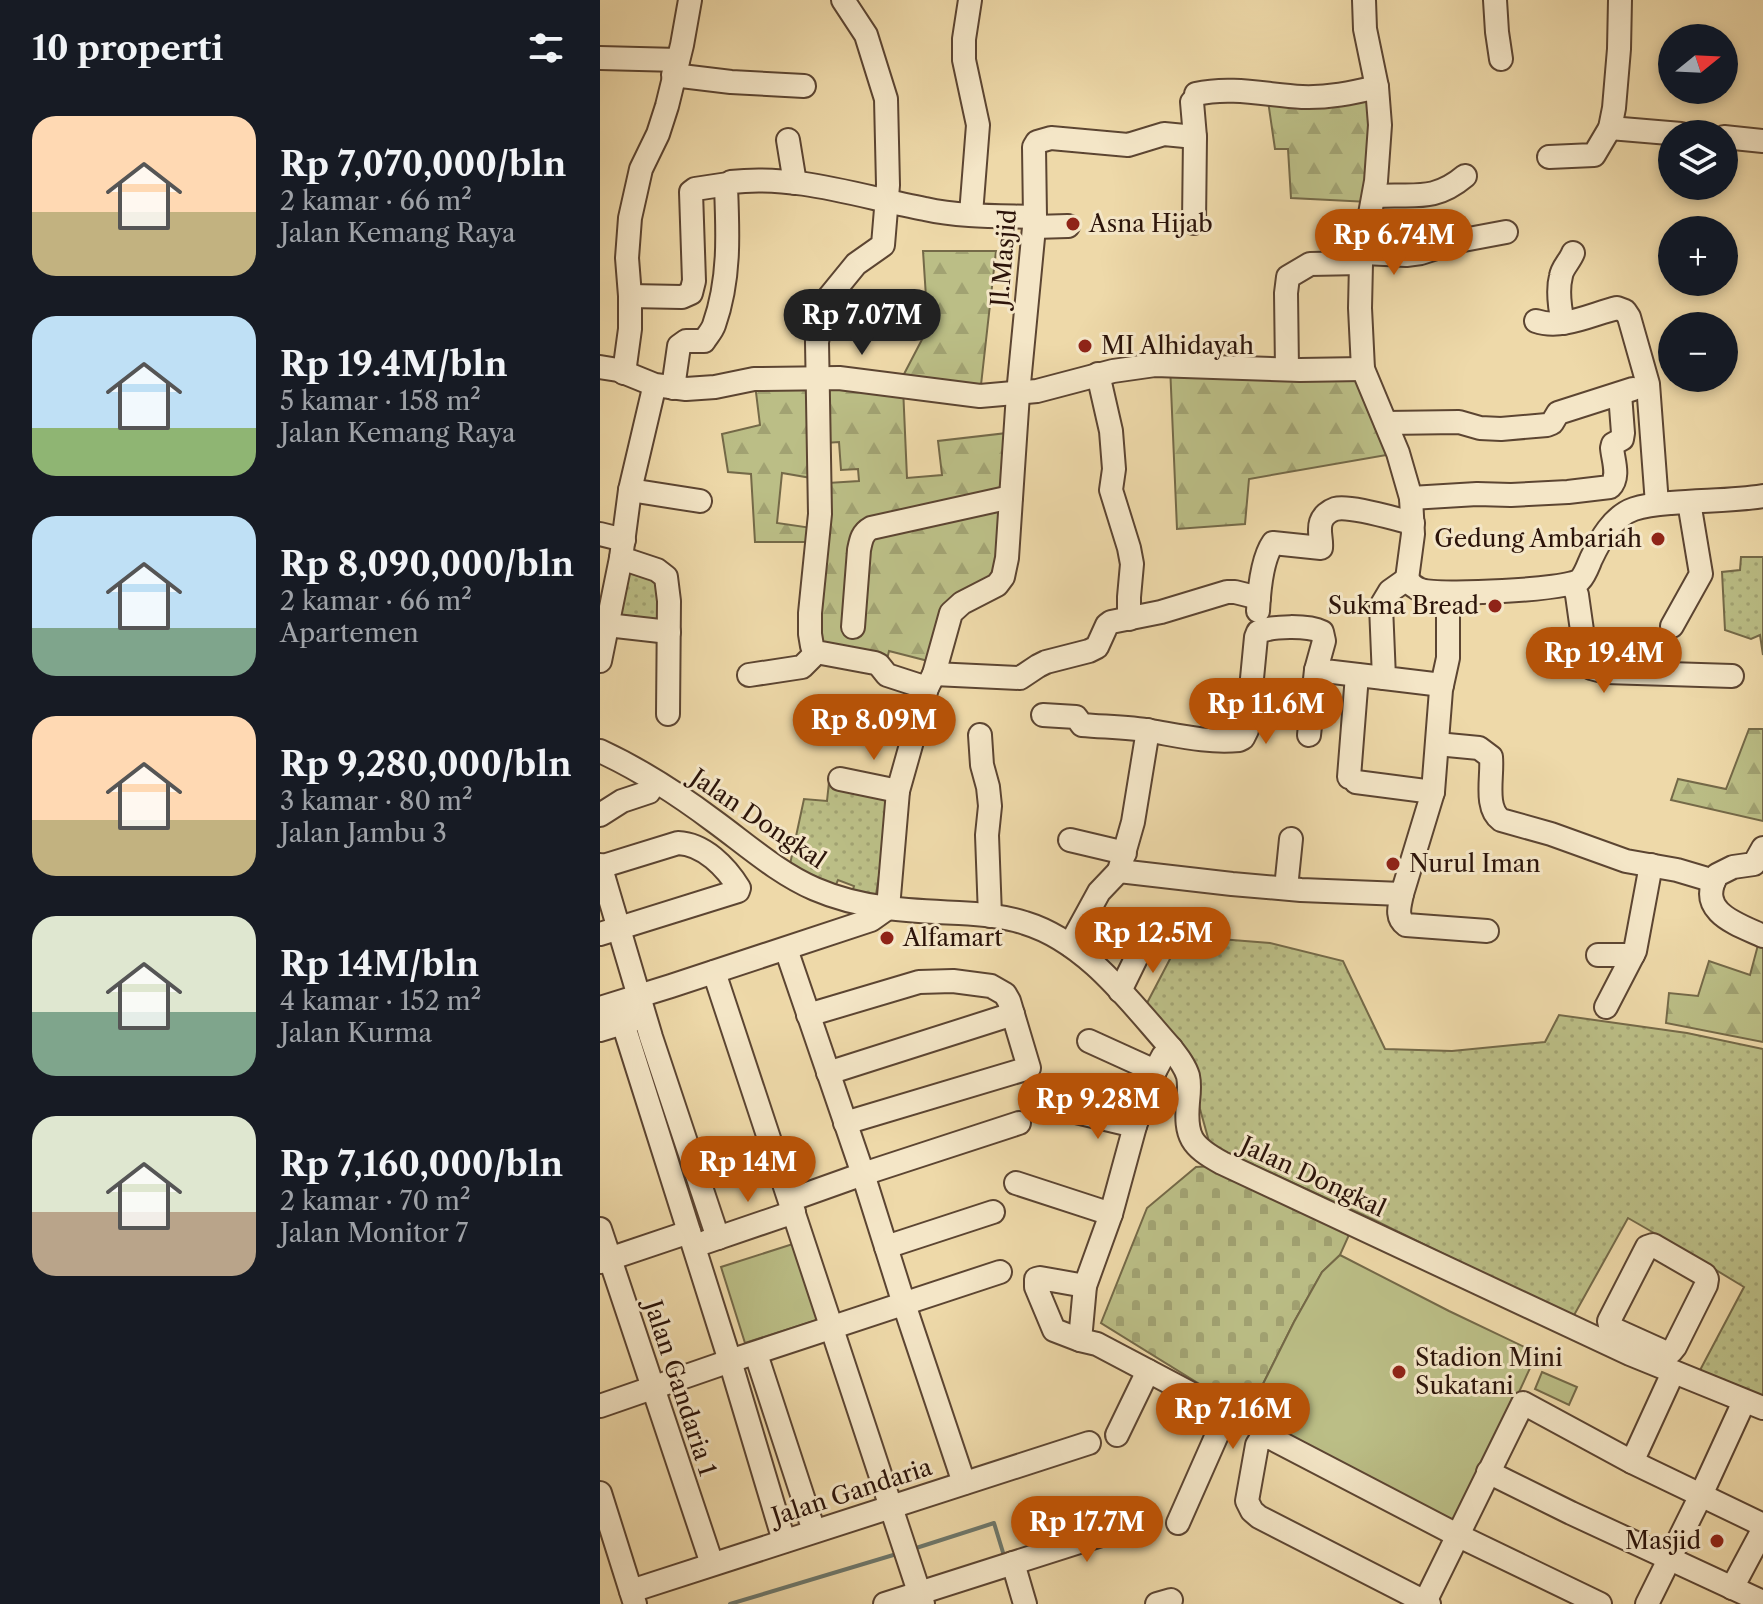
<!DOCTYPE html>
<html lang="id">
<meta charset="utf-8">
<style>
:root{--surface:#171b24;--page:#242831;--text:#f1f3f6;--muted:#9ea1a6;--accent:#b45309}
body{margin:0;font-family:"Libre Caslon Text",serif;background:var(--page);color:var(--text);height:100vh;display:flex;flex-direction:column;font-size:30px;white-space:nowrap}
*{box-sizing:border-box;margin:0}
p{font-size:26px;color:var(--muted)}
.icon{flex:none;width:44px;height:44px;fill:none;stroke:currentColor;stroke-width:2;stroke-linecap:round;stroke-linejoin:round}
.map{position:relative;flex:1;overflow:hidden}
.details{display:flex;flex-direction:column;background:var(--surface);width:600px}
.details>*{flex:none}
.needle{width:52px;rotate:72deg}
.tools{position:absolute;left:1058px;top:24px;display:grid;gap:16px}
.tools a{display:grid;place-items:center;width:80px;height:80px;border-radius:50%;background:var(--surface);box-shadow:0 4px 12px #0003;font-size:40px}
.price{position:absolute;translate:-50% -68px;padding:0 18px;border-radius:28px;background:var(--accent);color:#fff;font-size:26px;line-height:52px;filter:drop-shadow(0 2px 4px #0008)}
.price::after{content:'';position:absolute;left:50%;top:48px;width:24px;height:18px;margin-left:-12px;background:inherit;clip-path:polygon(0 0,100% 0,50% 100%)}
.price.on{background:#222;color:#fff}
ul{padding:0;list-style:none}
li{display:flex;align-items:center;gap:24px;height:200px;padding:0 32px}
li span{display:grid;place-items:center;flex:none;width:224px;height:160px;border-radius:24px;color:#555}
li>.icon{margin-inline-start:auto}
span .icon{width:96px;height:96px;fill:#fffc;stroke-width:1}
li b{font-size:34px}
h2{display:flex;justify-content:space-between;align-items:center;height:96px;padding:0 32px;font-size:34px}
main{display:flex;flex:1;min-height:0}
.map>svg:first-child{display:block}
.green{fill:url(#green-dots);stroke:#746948;stroke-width:2}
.forest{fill:url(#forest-firs);stroke:#746948;stroke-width:2;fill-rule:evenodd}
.cemetery{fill:url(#cemetery-stones);stroke:#746948;stroke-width:2}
.pitch{fill:#bbbe86;stroke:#746948;stroke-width:2}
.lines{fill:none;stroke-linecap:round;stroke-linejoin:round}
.stream{stroke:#6e786c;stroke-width:4}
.minor-casing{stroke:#5c4532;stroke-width:26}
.minor{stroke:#f4e6c7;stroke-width:22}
.poi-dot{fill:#8f2418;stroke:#f4e6c7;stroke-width:3}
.labels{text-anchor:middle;stroke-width:6;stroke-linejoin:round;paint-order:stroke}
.poi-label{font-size:24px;fill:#2c140a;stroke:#f4e6c7;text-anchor:start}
.street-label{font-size:24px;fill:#2c140a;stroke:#f4e6c7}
</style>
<main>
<section class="details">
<h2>10 properti<svg class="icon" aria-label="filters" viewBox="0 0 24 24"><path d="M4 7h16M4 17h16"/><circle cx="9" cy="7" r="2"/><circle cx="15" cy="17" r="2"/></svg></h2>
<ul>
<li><span style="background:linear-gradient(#ffd9b3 60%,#c2b280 0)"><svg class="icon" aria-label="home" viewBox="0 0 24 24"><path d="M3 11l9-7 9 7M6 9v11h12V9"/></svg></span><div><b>Rp 7,070,000/bln</b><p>2 kamar · 66 m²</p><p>Jalan Kemang Raya</p></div></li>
<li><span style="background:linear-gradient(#bfe0f5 70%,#8fb573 0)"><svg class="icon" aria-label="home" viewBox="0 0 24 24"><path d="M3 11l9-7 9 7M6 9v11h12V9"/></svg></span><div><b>Rp 19.4M/bln</b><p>5 kamar · 158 m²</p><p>Jalan Kemang Raya</p></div></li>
<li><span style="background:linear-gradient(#bfe0f5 70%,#7fa58c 0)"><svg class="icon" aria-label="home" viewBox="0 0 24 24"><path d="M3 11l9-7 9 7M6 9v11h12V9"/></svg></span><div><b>Rp 8,090,000/bln</b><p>2 kamar · 66 m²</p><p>Apartemen</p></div></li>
<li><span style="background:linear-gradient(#ffd9b3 65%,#c2b280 0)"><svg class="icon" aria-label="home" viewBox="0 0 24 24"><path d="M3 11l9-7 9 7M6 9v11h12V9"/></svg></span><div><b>Rp 9,280,000/bln</b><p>3 kamar · 80 m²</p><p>Jalan Jambu 3</p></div></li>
<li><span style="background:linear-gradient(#dfe7d0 60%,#7fa58c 0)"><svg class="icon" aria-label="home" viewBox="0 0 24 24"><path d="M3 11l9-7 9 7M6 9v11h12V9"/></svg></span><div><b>Rp 14M/bln</b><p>4 kamar · 152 m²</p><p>Jalan Kurma</p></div></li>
<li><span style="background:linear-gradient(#dfe7d0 60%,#b9a48a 0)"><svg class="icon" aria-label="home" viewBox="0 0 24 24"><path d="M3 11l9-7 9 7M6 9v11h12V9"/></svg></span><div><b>Rp 7,160,000/bln</b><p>2 kamar · 70 m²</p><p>Jalan Monitor 7</p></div></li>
</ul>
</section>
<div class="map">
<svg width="1163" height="1604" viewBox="0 0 1163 1604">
<defs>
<pattern id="green-dots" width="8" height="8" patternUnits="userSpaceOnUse" patternTransform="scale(2)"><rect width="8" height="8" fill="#bbbe86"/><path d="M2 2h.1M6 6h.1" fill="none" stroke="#a1a272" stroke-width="1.8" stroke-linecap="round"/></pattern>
<pattern id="forest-firs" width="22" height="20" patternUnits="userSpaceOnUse" patternTransform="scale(2)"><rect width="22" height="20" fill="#bbbe86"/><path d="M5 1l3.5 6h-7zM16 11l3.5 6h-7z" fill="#a1a272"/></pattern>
<pattern id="cemetery-stones" width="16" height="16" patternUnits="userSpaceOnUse" patternTransform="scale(2)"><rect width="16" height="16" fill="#bbbe86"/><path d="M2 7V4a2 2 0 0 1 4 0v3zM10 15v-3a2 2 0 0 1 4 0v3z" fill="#a1a272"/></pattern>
</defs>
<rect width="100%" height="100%" fill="#eed9a9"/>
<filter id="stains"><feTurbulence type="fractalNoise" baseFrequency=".0025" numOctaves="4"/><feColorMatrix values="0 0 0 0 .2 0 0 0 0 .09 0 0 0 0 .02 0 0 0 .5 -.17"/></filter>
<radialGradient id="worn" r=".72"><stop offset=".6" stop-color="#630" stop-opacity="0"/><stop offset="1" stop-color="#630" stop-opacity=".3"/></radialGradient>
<g class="green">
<path d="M1141 557H1163V655L1160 635 1151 639 1125 630 1122 572 1140 570Z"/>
<path d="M21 558 57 570 69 632 7 625Z"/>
<path d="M229 782 292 795 275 901 251 896 254 886 238 880 234 889 189 869 204 799 227 801Z"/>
<path d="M582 936 670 943 743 961 785 1049 852 1051 945 1042 959 1015 1087 1033 1163 1049V1399L1098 1374 1144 1287 1068 1241 1028 1218 973 1317 774 1220 610 1145 600 1109 590 1063 546 1005Z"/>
</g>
<g class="forest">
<path d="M776 97 769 202 691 198 688 149H675L668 101Z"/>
<path d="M323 251H396L381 385 303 376 328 328Z"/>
<path d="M570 365 763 369 798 453 649 479 645 524 577 529Z"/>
<path d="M217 379 303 387 307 478 342 475 338 441 416 432 403 577 362 603 327 688 216 652ZM239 442 241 470 258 469 259 481 228 483 225 443ZM289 651 332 662 326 678 285 668Z"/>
<path d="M155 384 213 388 217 479 182 473 177 523 212 528 211 542H155L151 474 128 472 122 434 160 425Z"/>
<path d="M1149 729H1163V821L1071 800 1078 779 1126 789Z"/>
<path d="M1158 945 1163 947V1042L1066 1023 1069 993 1098 996 1109 961 1150 975Z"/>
</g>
<path class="cemetery" d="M614 1166 724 1220 749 1235 740 1255 722 1272 694 1322 648 1414 501 1323 547 1208 596 1167Z"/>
<g class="pitch">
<path d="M199 1242 223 1318 145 1343 121 1267Z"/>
<path d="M740 1255 849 1311 937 1353 858 1524 754 1473 648 1414 694 1322 722 1272Z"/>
<path d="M942 1372 977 1387 969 1405 935 1389Z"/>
</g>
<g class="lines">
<g class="stream">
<path d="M313 1549 394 1523 405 1559"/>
<path d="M130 1604 300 1553"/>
</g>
<defs>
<g id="minor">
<path d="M243 0 266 35 286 99 288 185 283 245 256 264 225 302 217 342 220 514 210 613V634L212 646 216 652 275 663 279 665 287 675 327 688"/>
<path d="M370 0 364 39V60L378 125 371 214"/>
<path d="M764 0 765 29 777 87 780 125 776 181 761 263 760 308 763 369 798 453 811 498 813 534 807 579"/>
<path d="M895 0 897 32 901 59"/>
<path d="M0 58 78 60"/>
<path d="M73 75 131 82 204 86"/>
<path d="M596 94C631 86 667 95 702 97 728 98 752 93 777 87"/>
<path d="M592 102 595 137 594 223"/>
<path d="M1010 128 1081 134"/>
<path d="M1124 137 1163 141"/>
<path d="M188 140 195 183"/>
<path d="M949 157 994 155 1010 128 1014 108 1019 49 1020 0"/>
<path d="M774 196C813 193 833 203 865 176"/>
<path d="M434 227 468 226"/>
<path d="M764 253 806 255 821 253 858 241 906 232"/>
<path d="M30 296 82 297 91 293 94 281 91 192 95 189 128 184"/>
<path d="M936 321C962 330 992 314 1017 308L1025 311 1029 317 1048 384 1057 504"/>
<path d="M963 323C960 309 957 291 961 276 962 268 970 261 973 253"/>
<path d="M0 367 18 370 55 385 86 389 115 387 154 379 239 378 380 396 437 391 513 371 555 365 700 370 763 369"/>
<path d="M687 369 686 293 688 277 710 264 761 263"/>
<path d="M24 373 30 329V296L27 258 30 218 41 169 58 134 67 106 82 45 90 0"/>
<path d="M498 374 511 431 514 469 511 490 529 548 532 564 529 597V619"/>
<path d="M73 388 79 346 86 341H104C107 336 112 331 114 325 130 280 128 234 126 187L131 182C196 174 261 197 325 209 360 217 399 216 435 217"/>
<path d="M786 423 859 422 880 428 901 429 947 425 952 423 958 413 1033 389"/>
<path d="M30 490 100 501"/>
<path d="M811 498 877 494 911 495 968 492 1010 487C1020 477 1013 460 1012 448L1013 444 1022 439 1023 433 1020 394"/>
<path d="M0 534 24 540"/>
<path d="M21 558 57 570 66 577 69 601 68 714"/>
<path d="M807 579C811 585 815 588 821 590 838 596 969 590 980 580 985 575 988 566 991 559 1000 540 1013 516 1034 509 1046 505 1059 504 1071 503 1101 500 1133 501 1163 496"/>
<path d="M807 579 790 591 781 606 784 678 842 685"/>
<path d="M973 584 977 595 986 659 991 668 1006 672 1132 676"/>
<path d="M658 611C659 592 662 559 673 543L721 548C722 539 718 531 721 522 723 516 729 511 735 509 750 505 795 519 813 523"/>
<path d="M7 625 69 632"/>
<path d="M1072 626 1101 574 1089 502"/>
<path d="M253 627 259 550C261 540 262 533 271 528L411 497"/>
<path d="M0 661 21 558 30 490 54 388"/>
<path d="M334 674 420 678 438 666 446 662 489 651 497 647 507 625 511 622 561 612 627 592H635L659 598"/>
<path d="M149 675 202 667 212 657 214 650"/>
<path d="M443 715 476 717 482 725C504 727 530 727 551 731 580 736 609 743 639 740L643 738 647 730 656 637 658 632C672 626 708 625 722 632L724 641 716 670 784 678"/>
<path d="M380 735 382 765 388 787 390 806 387 835 390 916"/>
<path d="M709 735 716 670"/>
<path d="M837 744 879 748 891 757C893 776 884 808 901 820L951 834 1026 861 1077 870 1114 881"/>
<path d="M0 751C41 770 78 794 114 821 147 845 178 873 215 889 261 909 310 911 359 913 380 914 404 916 425 923 487 942 530 1002 571 1048 578 1057 585 1066 588 1076 590 1085 589 1093 588 1102 585 1137 591 1146 622 1163L1030 1354 1163 1408"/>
<path d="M749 777 757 675"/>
<path d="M240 779 298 791"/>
<path d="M756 782 833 792"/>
<path d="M0 815 22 801 49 792"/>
<path d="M470 840 525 853"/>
<path d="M1163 848 1154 864 1133 867 1117 875C1096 912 1137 924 1163 936"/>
<path d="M0 865 51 1037 118 1238"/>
<path d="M0 867 78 843C104 844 126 867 139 888L138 891 0 934"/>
<path d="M519 871 533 822 548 730"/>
<path d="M686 888 691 839"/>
<path d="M802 894C800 905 795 917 806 925L887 931"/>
<path d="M470 945 499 892 519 871 632 884 701 890 802 894 833 792 841 690 848 658V593"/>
<path d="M186 949 263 1174 304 1304 364 1483"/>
<path d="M998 955H1033"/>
<path d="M114 972 323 1604"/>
<path d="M520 991 546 938"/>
<path d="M1006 1007 1035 951 1051 865"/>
<path d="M0 1008 71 986 271 920 288 908 298 791 327 688 334 674 351 613 362 603 397 585 403 577 407 558 418 394 435 217 434 147 437 142 451 138 528 145 564 134 595 137"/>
<path d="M208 1015 319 982 353 981 391 986 405 994 409 1001 429 1068 245 1123"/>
<path d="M23 1023 130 1361 184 1541"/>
<path d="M0 1030 36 1019"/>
<path d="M489 1041 555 1071"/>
<path d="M571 1048 563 1056 555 1071 535 1126 511 1214 485 1286 480 1340 497 1344 622 1410 624 1419 578 1523"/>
<path d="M228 1073 413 1014"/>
<path d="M472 1111 535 1126"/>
<path d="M416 1183 511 1214"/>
<path d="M190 1200 263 1174 419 1123"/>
<path d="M0 1229 112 1564"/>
<path d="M106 1242 194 1212"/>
<path d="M1053 1245 1105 1275 1107 1279 1106 1285 1075 1347 1071 1352 1067 1353 1016 1330 1010 1325 1009 1321 1047 1247Z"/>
<path d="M286 1247 393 1212"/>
<path d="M0 1262 89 1232"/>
<path d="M480 1340 454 1330 436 1287V1279L440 1278 485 1286"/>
<path d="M156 1354 214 1531"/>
<path d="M0 1406 130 1361 400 1272"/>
<path d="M517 1435 548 1371"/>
<path d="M1032 1462 1071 1377"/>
<path d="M888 1472 971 1513 1163 1602"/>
<path d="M0 1493 35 1604"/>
<path d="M413 1563 425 1604"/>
<path d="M1132 1588 1163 1530"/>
<path d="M31 1591 489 1443"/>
<path d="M825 1602 923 1403 1032 1462 1163 1525"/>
<path d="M285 1604 548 1520"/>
<path d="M557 1604 571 1600"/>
<path d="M829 1604 659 1517 652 1511 647 1501 657 1445 662 1437 671 1438 857 1535 1000 1604"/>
<path d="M1047 1604 1101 1495 1141 1408"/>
</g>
</defs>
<use href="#minor" class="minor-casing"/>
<use href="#minor" class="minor"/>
</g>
<g class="poi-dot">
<circle cx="473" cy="224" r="8"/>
<circle cx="485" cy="346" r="8"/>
<circle cx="1058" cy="539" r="8"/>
<circle cx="895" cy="606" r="8"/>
<circle cx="793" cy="864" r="8"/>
<circle cx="287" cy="938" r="8"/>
<circle cx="799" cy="1372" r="8"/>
<circle cx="1117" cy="1541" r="8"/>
</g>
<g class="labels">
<g class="poi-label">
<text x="489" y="232">Asna Hijab</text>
<text x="501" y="354">MI Alhidayah</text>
<text x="1042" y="547" text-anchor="end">Gedung Ambariah</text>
<text x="879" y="614" text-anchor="end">Sukma Bread</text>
<text x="809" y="872">Nurul Iman</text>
<text x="303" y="946">Alfamart</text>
<text x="815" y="1366">Stadion Mini<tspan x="815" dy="28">Sukatani</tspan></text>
<text x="1101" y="1549" text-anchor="end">Masjid</text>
</g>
<g class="street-label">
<text transform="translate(404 258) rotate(-85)" y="8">Jl.Masjid</text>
<text transform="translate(158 819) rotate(34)" y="8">Jalan Dongkal</text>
<text transform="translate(713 1177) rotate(25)" y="8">Jalan Dongkal</text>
<text transform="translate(80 1388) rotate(72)" y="8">Jalan Gandaria 1</text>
<text transform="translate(252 1492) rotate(-18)" y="8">Jalan Gandaria</text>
</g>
</g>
<rect width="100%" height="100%" filter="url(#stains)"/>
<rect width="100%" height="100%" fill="url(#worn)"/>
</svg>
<div class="tools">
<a><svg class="needle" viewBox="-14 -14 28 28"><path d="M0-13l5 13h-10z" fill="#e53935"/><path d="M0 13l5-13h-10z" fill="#9ea1a6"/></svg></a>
<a><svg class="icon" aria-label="layers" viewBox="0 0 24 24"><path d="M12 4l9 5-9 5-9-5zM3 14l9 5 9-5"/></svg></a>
<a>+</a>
<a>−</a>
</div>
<b class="price" style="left:794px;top:277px">Rp 6.74M</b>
<b class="price on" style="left:262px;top:357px">Rp 7.07M</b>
<b class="price" style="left:1004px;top:695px">Rp 19.4M</b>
<b class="price" style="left:666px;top:746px">Rp 11.6M</b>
<b class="price" style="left:274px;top:762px">Rp 8.09M</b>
<b class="price" style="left:553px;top:975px">Rp 12.5M</b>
<b class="price" style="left:498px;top:1141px">Rp 9.28M</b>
<b class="price" style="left:148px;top:1204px">Rp 14M</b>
<b class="price" style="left:633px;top:1451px">Rp 7.16M</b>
<b class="price" style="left:487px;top:1564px">Rp 17.7M</b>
</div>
</main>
